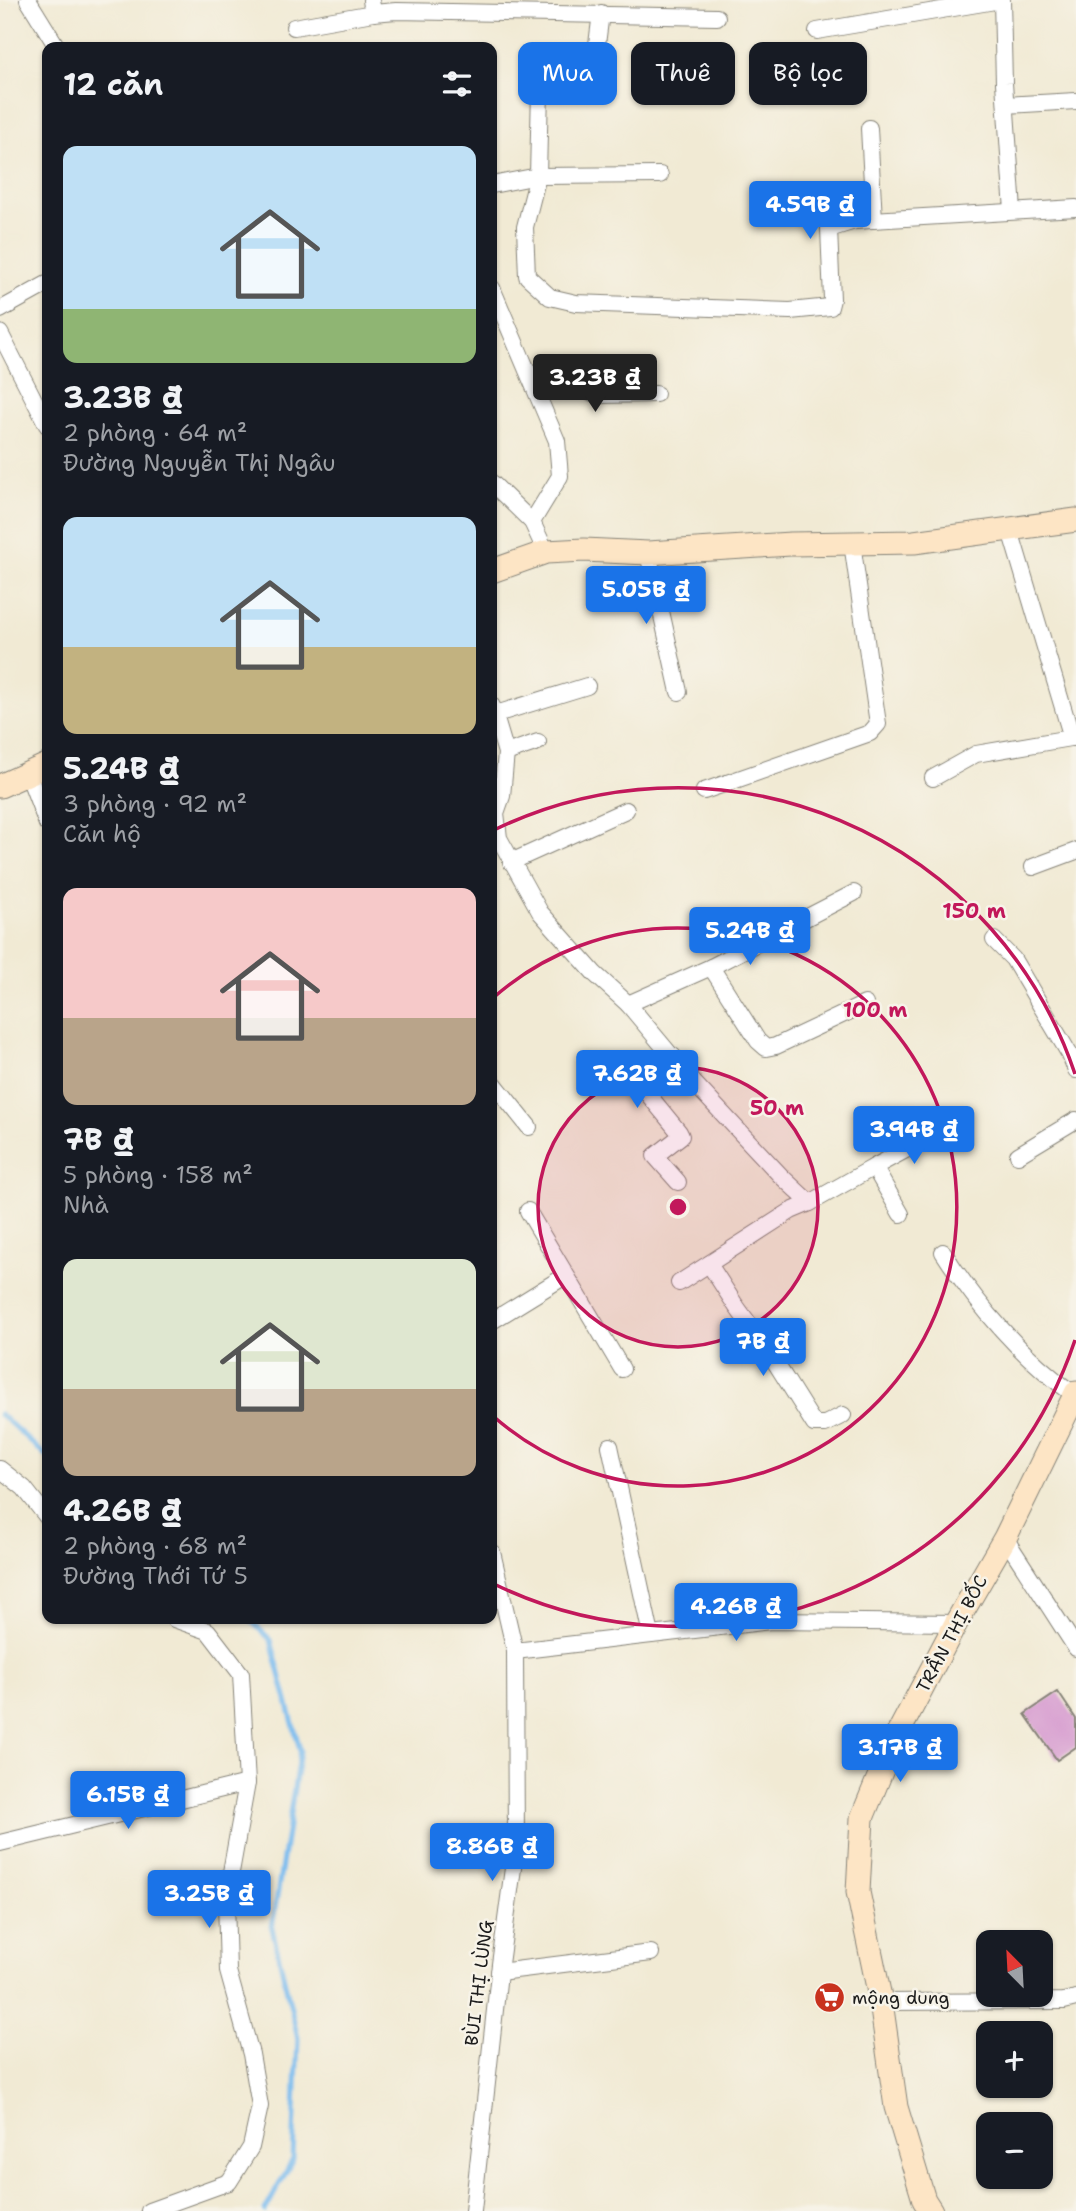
<!DOCTYPE html>
<html lang="vi">
<meta charset="utf-8">
<style>
:root{--surface:#171b24;--page:#242831;--text:#f1f3f6;--muted:#9ea1a6;--accent:#1a73e8}
body{margin:0;font-family:"Shantell Sans",sans-serif;background:var(--page);color:var(--text);height:100vh;display:flex;flex-direction:column;font-size:26px;white-space:nowrap}
*{box-sizing:border-box;margin:0}
p{font-size:23px;color:var(--muted)}
.icon{flex:none;width:38px;height:38px;fill:none;stroke:currentColor;stroke-width:2;stroke-linecap:round;stroke-linejoin:round}
.map{position:relative;flex:1;overflow:hidden}
.details{position:absolute;left:42px;top:42px;width:455px;height:1582px;display:flex;flex-direction:column;background:var(--surface);border-radius:14px;box-shadow:0 2px 5px #0004}
.details>*{flex:none}
.banner{position:absolute;left:518px;top:42px;width:452px;height:63px;display:flex;gap:14px}
.needle{width:46px;rotate:336deg}
.buttons{position:absolute;left:976px;top:1930px;display:grid;gap:14px}
.buttons a{display:grid;place-items:center;width:77px;height:77px;border-radius:14px;background:var(--surface);box-shadow:0 2px 5px #0004;font-size:35px}
.price{position:absolute;translate:-50% -60px;padding:0 16px;border-radius:7px;background:var(--accent);color:#fff;font-size:23px;line-height:46px;filter:drop-shadow(0 2px 4px #0008)}
.price::after{content:'';position:absolute;left:50%;top:42px;width:21px;height:16px;margin-left:-10px;background:inherit;clip-path:polygon(0 0,100% 0,50% 100%)}
.price.current{background:#222;color:#fff}
ul{padding:0;list-style:none}
li{display:grid;align-content:center;gap:14px;height:371px;padding:0 21px}
li span{display:grid;place-items:center;height:217px;border-radius:14px;color:#555}
li>.icon{margin-inline-start:auto}
span .icon{width:126px;height:126px;fill:#fffc;stroke-width:1}
li b{font-size:30px}
h2{display:flex;justify-content:space-between;align-items:center;height:84px;padding:0 21px;font-size:30px}
.tag{padding:0 24px;border-radius:14px;background:var(--surface);box-shadow:0 2px 5px #0004;font-size:24px;line-height:63px}
.tag.current{background:var(--accent);color:#fff}
.map>svg:first-child{display:block}
.lines{fill:none;stroke-linecap:round;stroke-linejoin:round}
.stream{stroke:#7abcef;stroke-width:5}
.building{fill:#d393cd}
.street-casing{stroke:#868378;stroke-width:18}
.secondary-casing{stroke:#868378;stroke-width:25}
.street{stroke:#fff;stroke-width:16}
.secondary{stroke:#fde5c5;stroke-width:23}
.ring{fill:none;stroke:#c2185b;stroke-width:3.5}
.labels{text-anchor:middle;stroke-width:5;stroke-linejoin:round;paint-order:stroke}
.street-label{font-size:18px;fill:#1c1c1c;stroke:#f7f3e8}
.poi-label{font-size:18px;fill:#1c1c1c;stroke:#f7f3e8;text-anchor:start}
.centre{fill:#c2185b;stroke:#f7f3e8;stroke-width:3.5}
.ring-label{font-size:21px;text-anchor:middle;font-weight:bold;fill:#c2185b;stroke:#f7f3e8;stroke-width:5;stroke-linejoin:round;paint-order:stroke}
</style>
<div class="map">
<svg width="1076" height="2211" viewBox="0 0 1076 2211">
<rect width="100%" height="100%" fill="#f7f3e8"/>
<filter id="ink" filterUnits="userSpaceOnUse"><feTurbulence type="fractalNoise" baseFrequency=".0143" numOctaves="2"/><feDisplacementMap in="SourceGraphic" scale="14" xChannelSelector="R" yChannelSelector="G"/><feConvolveMatrix kernelMatrix="1 2 1 2 8 2 1 2 1" color-interpolation-filters="sRGB"/></filter>
<filter id="wash" filterUnits="userSpaceOnUse"><feTurbulence type="fractalNoise" baseFrequency=".00686" numOctaves="4" result="noise"/><feDisplacementMap in="SourceGraphic" scale="28" xChannelSelector="R" yChannelSelector="G"/><feGaussianBlur stdDeviation="1.57" result="paint"/><feColorMatrix in="noise" values="0 0 0 0 0 0 0 0 0 0 0 0 0 0 0 0 0 1.4 0 .05"/><feComposite in="paint" operator="in"/></filter>
<g filter="url(#wash)">
<rect width="100%" height="100%" fill="#f1ead4"/>
<g class="lines">
<g class="stream">
<path d="M0 1414 47 1457"/>
<path d="M249 1619 271 1640 300 1750 272 1928 298 2038 293 2159 265 2211"/>
</g>
</g>
<g id="blocks">
<path class="building" d="M1058 1692 1076 1719V1747L1057 1760 1025 1714Z"/>
</g>
</g>
<g filter="url(#ink)">
<use href="#blocks" fill-opacity="0" stroke="#868378" stroke-width="2"/>
<g class="lines">
<defs>
<g id="street">
<path d="M28 0 57 47"/>
<path d="M371 0 373 13 396 11 717 17"/>
<path d="M1002 0 1004 83 1013 211"/>
<path d="M601 13 595 60 567 78 540 89 538 176 525 227 527 276 550 297 576 303 790 311 830 307 832 299 829 229 855 221 1076 208"/>
<path d="M294 27 373 13"/>
<path d="M817 31 1001 0"/>
<path d="M1006 105 1076 101"/>
<path d="M869 128 874 220"/>
<path d="M492 185 538 176 660 175"/>
<path d="M492 288 557 441 560 476 532 522"/>
<path d="M0 310 47 284"/>
<path d="M0 333 47 425"/>
<path d="M534 385 563 377 597 395 656 394"/>
<path d="M492 483 532 522 546 552"/>
<path d="M1010 530 1072 738"/>
<path d="M648 553 679 692"/>
<path d="M492 706 506 753 502 796 496 813 499 838 540 912 595 974 628 1004 694 1083 781 1176 810 1203 874 1167 901 1214"/>
<path d="M496 714 587 686"/>
<path d="M506 753 538 742"/>
<path d="M28 774 47 824"/>
<path d="M933 778 976 754 1076 737"/>
<path d="M704 791 870 733 878 724 852 543"/>
<path d="M511 862 626 810"/>
<path d="M1033 867 1076 851"/>
<path d="M994 940 1013 959 1070 1055 1076 1070"/>
<path d="M711 967 758 1041 766 1048 776 1046 865 1004"/>
<path d="M628 1004 711 967 854 893"/>
<path d="M673 1056 637 1068 636 1075 638 1082 679 1132 681 1136 655 1156 678 1182"/>
<path d="M492 1081 529 1127"/>
<path d="M1018 1155 1076 1120"/>
<path d="M874 1167 937 1133"/>
<path d="M528 1211 622 1369"/>
<path d="M943 1252C977 1305 1023 1359 1075 1395"/>
<path d="M709 1264 736 1306 765 1346 814 1424H825L843 1415"/>
<path d="M679 1283 791 1211 810 1203"/>
<path d="M492 1321 565 1276"/>
<path d="M610 1446 651 1635"/>
<path d="M0 1469 24 1488 47 1517"/>
<path d="M1005 1538 1076 1648"/>
<path d="M515 1651 771 1621 956 1623"/>
<path d="M0 1843 247 1783"/>
<path d="M499 1972 651 1953"/>
<path d="M881 2002 1064 2001 1076 1998"/>
<path d="M149 2211 229 2182 251 2147 260 2106 251 2054 228 1971 226 1900 247 1783 241 1674 208 1631 174 1619"/>
<path d="M473 2211 500 1964 516 1846 515 1651 492 1552"/>
</g>
<g id="secondary">
<path d="M492 571 546 552 584 550 648 553 791 544 914 542 1076 520"/>
<path d="M0 786 47 765"/>
<path d="M931 2211 924 2200 896 2107 881 2002 858 1892 862 1818 893 1743 956 1623 1005 1538 1076 1393"/>
</g>
</defs>
<use href="#street" class="street-casing"/>
<use href="#secondary" class="secondary-casing"/>
<use href="#street" class="street"/>
<use href="#secondary" class="secondary"/>
</g>
</g>
<circle cx="678" cy="1207" r="140" fill="#c2185b" fill-opacity=".12"/>
<g class="ring">
<circle cx="678" cy="1207" r="140"/>
<path d="M493 998A279 279 0 1 1 493 1416"/>
<path d="M1075 1340A419 419 0 0 1 494 1584M494 830A419 419 0 0 1 1075 1074"/>
</g>
<defs>
<symbol id="supermarket-disc" viewBox="-11 -11 22 22"><circle r="9.5" fill="#c8321e" stroke="#f7f3e8"/><path d="M-6-5.5h2.5l.6 2H6L4.5 2H-2.5L-4.4-4H-6ZM-1.5 3.2a1.3 1.3 0 1 0 .1 0ZM3 3.2a1.3 1.3 0 1 0 .1 0Z" fill="#fff"/></symbol>
</defs>
<g fill-rule="evenodd">
<use href="#supermarket-disc" x="812" y="1980" width="35" height="35"/>
</g>
<g class="labels">
<g class="street-label">
<text transform="translate(952 1634) rotate(-62)" y="6">TRẦN THỊ BỐC</text>
<text transform="translate(479 1983) rotate(-83)" y="6">BÙI THỊ LÙNG</text>
</g>
<g class="poi-label">
<text x="852" y="2004">mộng dung</text>
</g>
</g>
<circle cx="678" cy="1207" r="10" class="centre"/>
<g class="ring-label">
<text x="974" y="918">150 m</text>
<text x="875" y="1017">100 m</text>
<text x="777" y="1115">50 m</text>
</g>
</svg>
<div class="buttons">
<a><svg class="needle" viewBox="-14 -14 28 28"><path d="M0-13l5 13h-10z" fill="#e53935"/><path d="M0 13l5-13h-10z" fill="#9ea1a6"/></svg></a>
<a>+</a>
<a>−</a>
</div>
<b class="price" style="left:810px;top:241px">4.59B ₫</b>
<b class="price current" style="left:595px;top:414px">3.23B ₫</b>
<b class="price" style="left:646px;top:626px">5.05B ₫</b>
<b class="price" style="left:750px;top:967px">5.24B ₫</b>
<b class="price" style="left:637px;top:1110px">7.62B ₫</b>
<b class="price" style="left:914px;top:1166px">3.94B ₫</b>
<b class="price" style="left:763px;top:1378px">7B ₫</b>
<b class="price" style="left:736px;top:1643px">4.26B ₫</b>
<b class="price" style="left:900px;top:1784px">3.17B ₫</b>
<b class="price" style="left:128px;top:1831px">6.15B ₫</b>
<b class="price" style="left:492px;top:1883px">8.86B ₫</b>
<b class="price" style="left:209px;top:1930px">3.25B ₫</b>
<div class="banner">
<a class="tag current">Mua</a>
<a class="tag">Thuê</a>
<a class="tag">Bộ lọc</a>
</div>
<section class="details">
<h2>12 căn<svg class="icon" aria-label="filters" viewBox="0 0 24 24"><path d="M4 7h16M4 17h16"/><circle cx="9" cy="7" r="2"/><circle cx="15" cy="17" r="2"/></svg></h2>
<ul>
<li><span style="background:linear-gradient(#bfe0f5 75%,#8fb573 0)"><svg class="icon" aria-label="home" viewBox="0 0 24 24"><path d="M3 11l9-7 9 7M6 9v11h12V9"/></svg></span><div><b>3.23B ₫</b><p>2 phòng · 64 m²</p><p>Đường Nguyễn Thị Ngâu</p></div></li>
<li><span style="background:linear-gradient(#bfe0f5 60%,#c2b280 0)"><svg class="icon" aria-label="home" viewBox="0 0 24 24"><path d="M3 11l9-7 9 7M6 9v11h12V9"/></svg></span><div><b>5.24B ₫</b><p>3 phòng · 92 m²</p><p>Căn hộ</p></div></li>
<li><span style="background:linear-gradient(#f6c9c9 60%,#b9a48a 0)"><svg class="icon" aria-label="home" viewBox="0 0 24 24"><path d="M3 11l9-7 9 7M6 9v11h12V9"/></svg></span><div><b>7B ₫</b><p>5 phòng · 158 m²</p><p>Nhà</p></div></li>
<li><span style="background:linear-gradient(#dfe7d0 60%,#b9a48a 0)"><svg class="icon" aria-label="home" viewBox="0 0 24 24"><path d="M3 11l9-7 9 7M6 9v11h12V9"/></svg></span><div><b>4.26B ₫</b><p>2 phòng · 68 m²</p><p>Đường Thới Tứ 5</p></div></li>
</ul>
</section>
</div>
